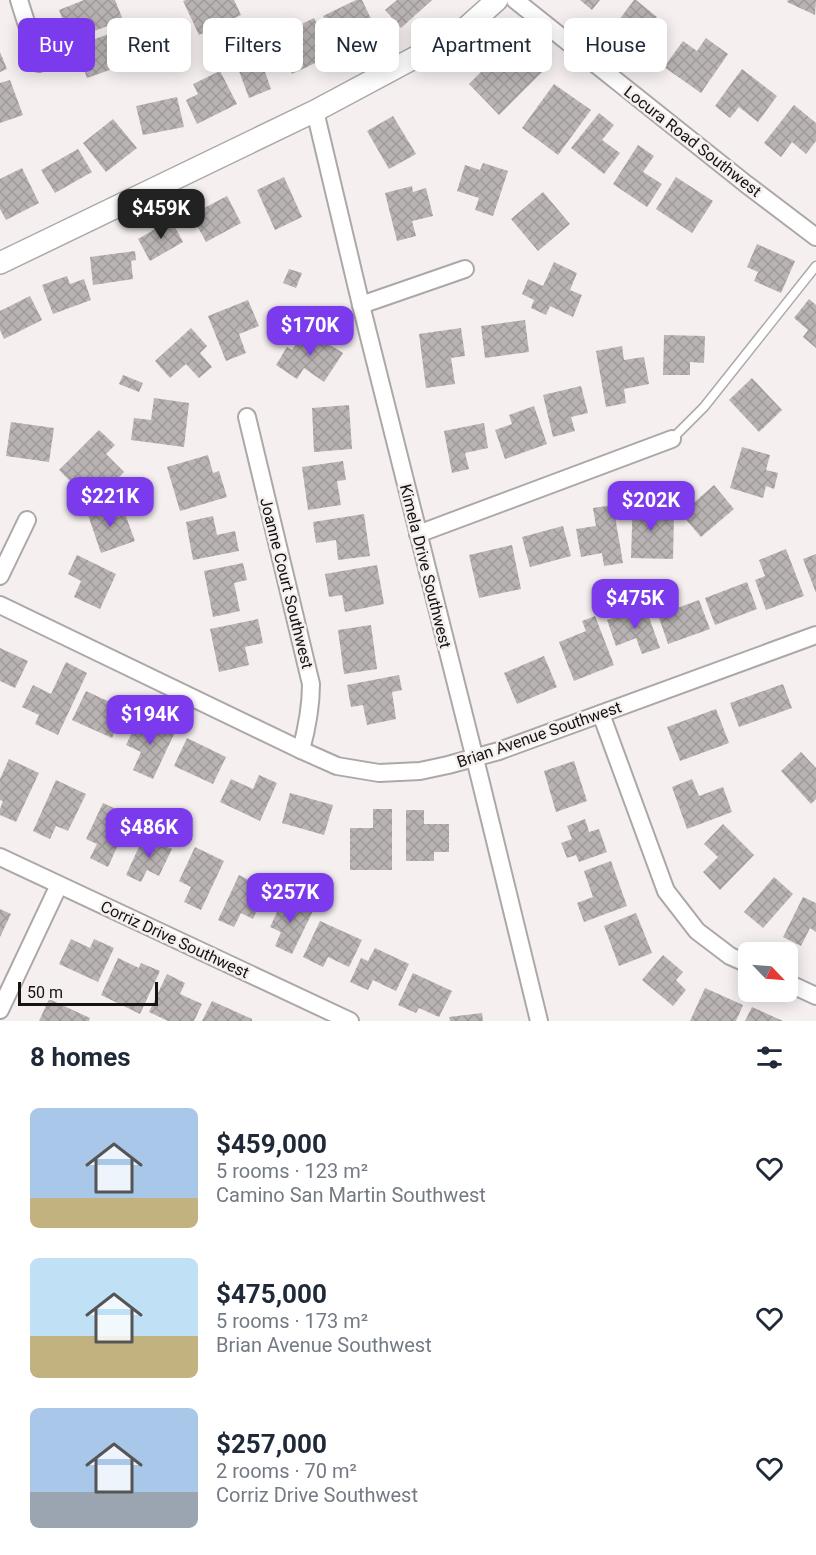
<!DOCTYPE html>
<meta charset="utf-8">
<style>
:root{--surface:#fff;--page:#f6f6f7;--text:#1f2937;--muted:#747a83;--accent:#7c3aed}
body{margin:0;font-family:Roboto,sans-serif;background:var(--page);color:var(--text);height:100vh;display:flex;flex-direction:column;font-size:22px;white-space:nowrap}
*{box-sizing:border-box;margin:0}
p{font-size:20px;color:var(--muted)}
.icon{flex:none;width:33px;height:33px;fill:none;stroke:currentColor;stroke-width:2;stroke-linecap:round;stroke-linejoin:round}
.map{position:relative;height:1021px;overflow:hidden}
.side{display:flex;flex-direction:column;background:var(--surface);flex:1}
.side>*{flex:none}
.hud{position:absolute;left:18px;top:18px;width:780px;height:54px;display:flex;gap:12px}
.needle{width:39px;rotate:115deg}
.controls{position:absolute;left:738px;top:942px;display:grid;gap:12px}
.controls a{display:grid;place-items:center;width:60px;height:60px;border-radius:9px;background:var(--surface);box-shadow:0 3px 15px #0003;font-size:30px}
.scale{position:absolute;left:18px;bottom:15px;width:140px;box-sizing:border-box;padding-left:6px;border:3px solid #151413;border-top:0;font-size:16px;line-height:21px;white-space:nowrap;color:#151413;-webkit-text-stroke:4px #f5f0ef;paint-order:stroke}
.price{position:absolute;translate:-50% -51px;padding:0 14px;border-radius:12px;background:var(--accent);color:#fff;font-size:20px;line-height:39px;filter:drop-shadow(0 2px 3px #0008)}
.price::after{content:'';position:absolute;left:50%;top:36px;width:18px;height:14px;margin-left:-9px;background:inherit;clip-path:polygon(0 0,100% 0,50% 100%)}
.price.active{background:#222;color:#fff}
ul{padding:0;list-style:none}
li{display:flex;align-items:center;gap:18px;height:150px;padding:0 30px}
li span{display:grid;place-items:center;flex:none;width:168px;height:120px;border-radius:9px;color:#555}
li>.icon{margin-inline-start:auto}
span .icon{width:72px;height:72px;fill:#fffc;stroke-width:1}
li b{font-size:26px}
h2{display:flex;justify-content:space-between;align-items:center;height:72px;padding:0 30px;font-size:26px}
.tag{padding:0 21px;border-radius:9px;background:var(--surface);box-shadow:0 3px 15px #0003;font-size:21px;line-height:54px}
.tag.active{background:var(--accent);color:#fff}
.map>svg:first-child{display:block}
.building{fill:url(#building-cross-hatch)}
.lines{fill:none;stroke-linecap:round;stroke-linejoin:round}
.service-casing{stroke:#ada8a7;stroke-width:11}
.minor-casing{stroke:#ada8a7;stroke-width:20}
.tertiary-casing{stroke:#ada8a7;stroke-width:24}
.service{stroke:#fff;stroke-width:8}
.minor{stroke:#fff;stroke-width:16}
.tertiary{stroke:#fff;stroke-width:21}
.labels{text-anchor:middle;stroke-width:5;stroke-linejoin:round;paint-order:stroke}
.street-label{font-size:16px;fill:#151413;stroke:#f5f0ef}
</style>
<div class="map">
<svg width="816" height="1021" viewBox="0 0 816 1021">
<defs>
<pattern id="building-cross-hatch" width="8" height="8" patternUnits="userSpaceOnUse" patternTransform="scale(1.5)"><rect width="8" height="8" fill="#b9b4b3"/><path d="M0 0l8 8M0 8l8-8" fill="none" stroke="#9e9a99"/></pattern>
</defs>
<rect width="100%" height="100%" fill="#f5f0ef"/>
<g class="building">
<path d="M84 0H115L123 20 71 40 59 10Z"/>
<path d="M186 0H234L241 15 199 35 183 1Z"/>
<path d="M356 0H362L374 25 362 31 368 44 343 56 323 16Z"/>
<path d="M397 0H432L401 28 385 10Z"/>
<path d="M580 0H600L592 10Z"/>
<path d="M634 0H636L657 17 652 23 666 34 649 55 613 28Z"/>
<path d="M788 0H816L815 15 787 2Z"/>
<path d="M314 18 332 55 292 74 275 37Z"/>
<path d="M123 29 135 61 87 78 75 46Z"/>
<path d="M706 38 728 54 701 93 664 67 683 41 697 51Z"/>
<path d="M503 50 518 66 527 57 542 72 499 115 469 84Z"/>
<path d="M0 52 7 69 0 72Z"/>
<path d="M259 55 271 89 249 98 236 63Z"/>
<path d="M742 69 777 96 758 122 739 107 730 118 715 106Z"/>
<path d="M220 71 237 104 197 124 186 100 198 94 193 84Z"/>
<path d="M10 80 23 115 0 123V83Z"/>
<path d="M554 84 591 110 558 155 522 128Z"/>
<path d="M177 97 184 127 143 135 136 106Z"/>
<path d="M794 105 816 123V141L806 154 792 142 781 157 764 143Z"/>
<path d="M599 113 614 125 602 140 620 153 604 174 571 148Z"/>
<path d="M393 116 416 154 389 169 367 131Z"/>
<path d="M113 119 137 148 106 172 83 143Z"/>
<path d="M638 145 654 156 643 172 662 184 647 207 613 184Z"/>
<path d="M78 149 92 172 55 193 41 170Z"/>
<path d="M483 163 508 171 493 216 475 210 479 198 457 191 465 165 480 170Z"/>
<path d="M22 168 39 203 6 220 0 209V179Z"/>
<path d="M284 177 302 217 275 230 257 190Z"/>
<path d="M676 177 713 201 692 233 656 209Z"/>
<path d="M412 186 413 192 426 188 433 216 412 221 416 236 397 241 385 193Z"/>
<path d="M543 192 570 224 538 251 511 219Z"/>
<path d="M227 196 241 223 206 242 191 215Z"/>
<path d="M171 220 183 242 150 261 138 239Z"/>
<path d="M757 244 795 261 781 293 754 281 758 272 747 267Z"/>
<path d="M135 251 136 260 131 261 133 279 93 285 90 257Z"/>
<path d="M554 262 577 273 570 290 582 295 573 317 550 306 546 315 531 308 534 300 522 294 528 279 543 286Z"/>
<path d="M289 269 302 273 296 288 283 283Z"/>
<path d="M67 276 70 284 84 279 91 300 53 314 42 285Z"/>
<path d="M30 296 42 320 4 339 0 330V311Z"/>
<path d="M809 299 816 305V348L803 337 808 330 794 318Z"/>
<path d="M248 300 259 326 239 334 246 353 226 361 208 316Z"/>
<path d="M525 320 529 352 485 358 481 326Z"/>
<path d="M191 328 207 346 200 353 212 367 199 378 186 364 170 378 155 361Z"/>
<path d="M461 328 465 356 451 358 455 384 426 388 419 334Z"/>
<path d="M305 329 343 353 324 382 304 368 297 379 276 365 287 347 292 350Z"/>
<path d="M664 335 705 336 704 363 690 362V375H663Z"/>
<path d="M622 346 624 360 644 357 649 384 624 389 626 403 606 407 596 351Z"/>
<path d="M123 375 143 383 139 392 119 384Z"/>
<path d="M752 378 782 410 759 432 729 400Z"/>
<path d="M581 386 588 413 571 417 575 431 553 437 543 395Z"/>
<path d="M154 398 189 403 184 447 131 440 134 418 151 420Z"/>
<path d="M349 405 352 449 314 452 312 408Z"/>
<path d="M534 406 547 444 505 459 495 430 512 424 509 415Z"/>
<path d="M11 422 54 428 49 462 6 456Z"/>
<path d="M484 423 488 448 465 453 469 469 452 473 444 431Z"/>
<path d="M99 430 115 445 106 454 124 472 110 487 105 482 88 499 59 470Z"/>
<path d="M742 447 770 455 766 470 778 473 774 489 766 486 763 498 730 488Z"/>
<path d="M208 455 213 473 219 471 227 497 180 511 167 467Z"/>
<path d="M343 461 346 480 337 481 341 505 308 510 302 467Z"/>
<path d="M714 485 734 509 701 537 681 514Z"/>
<path d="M633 497H651L650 514 674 515 673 559 631 558Z"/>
<path d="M113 503 118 517 125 514 135 541 101 553 87 512Z"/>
<path d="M613 505 623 563 604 566 602 553 581 557 576 529 596 526 593 508Z"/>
<path d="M364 514 370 556 338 560 336 540 316 543 313 522Z"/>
<path d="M213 516 217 535 235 531 239 551 193 560 186 522Z"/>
<path d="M563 526 571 556 530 567 522 537Z"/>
<path d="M512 545 521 589 479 598 469 555Z"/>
<path d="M786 549 804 596 766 610 755 580 765 576 759 560Z"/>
<path d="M816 554V593L803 559Z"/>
<path d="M77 555 116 574 100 609 74 597 81 581 68 574Z"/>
<path d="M243 563 247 580 234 583 240 611 213 617 204 571Z"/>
<path d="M377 565 384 604 345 612 342 595 329 597 325 574Z"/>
<path d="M747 582 757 609 715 625 705 598Z"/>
<path d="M699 600 710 629 668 644 658 615Z"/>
<path d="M645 606 660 648 642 654 636 638 616 646 607 620Z"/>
<path d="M595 616 614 665 574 681 559 642 586 631 582 621Z"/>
<path d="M258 619 263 643 245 647 249 665 219 672 210 629Z"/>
<path d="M371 625 377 669 344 674 338 630Z"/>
<path d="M0 648 28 661 15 688 0 681Z"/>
<path d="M544 656 557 687 517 704 504 673Z"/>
<path d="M66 662 87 673 58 735 35 724 39 715 22 707 33 685 51 694Z"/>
<path d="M399 675 402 690 392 692 396 719 367 725 363 705 351 707 347 685Z"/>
<path d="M783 684 792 708 739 727 730 703Z"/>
<path d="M86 691 125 709 112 738 72 720Z"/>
<path d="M716 709 729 743 680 761 667 727Z"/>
<path d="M140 716 175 732 153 779 133 770 141 752 126 745Z"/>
<path d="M187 738 226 757 213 784 174 766Z"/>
<path d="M801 752 816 768V799L811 804 781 771Z"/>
<path d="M9 759 39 773 16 822 0 815V809L3 801 0 800V779Z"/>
<path d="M574 761 587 801 556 812 544 771Z"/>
<path d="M259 775 277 783 260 821 220 802 231 779 253 789Z"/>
<path d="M692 779 699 796 723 787 732 812 687 829 672 787Z"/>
<path d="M56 780 86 794 68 831 56 826 50 839 33 831Z"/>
<path d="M290 793 333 805 324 835 282 823Z"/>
<path d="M103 803 131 816 108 867 90 858 97 844 86 839Z"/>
<path d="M373 809H392V870H350V828H373Z"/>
<path d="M406 810H424V824H449V852H434V861H406Z"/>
<path d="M585 819 589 832 599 829 607 852 579 862 576 855 567 858 561 843 572 839 567 826Z"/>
<path d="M723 824 754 855 720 890 703 872 718 857 704 844Z"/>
<path d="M144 836 172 849 159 876 147 870 141 882 126 875Z"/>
<path d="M195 847 224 861 201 910 184 902 191 887 179 881Z"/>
<path d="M611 861 627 906 584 922 577 903 593 897 584 871Z"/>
<path d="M239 875 267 889 253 919 241 913 234 927 218 920Z"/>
<path d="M774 877 793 894 763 928 744 912Z"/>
<path d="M284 897 313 911 292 954 275 946 281 932 270 927Z"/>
<path d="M803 897 816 903V932L810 928 801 946 783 937Z"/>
<path d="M0 909 11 914 0 937Z"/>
<path d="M636 913 652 953 619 966 604 926Z"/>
<path d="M320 921 362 940 349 967 328 957 323 967 303 957Z"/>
<path d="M71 939 90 948 94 939 114 948 98 982 59 964Z"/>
<path d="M375 948 409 964 396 991 373 980 368 990 350 982 361 958 368 961Z"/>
<path d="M663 955 683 972 676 980 686 990 673 1006 642 980Z"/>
<path d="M118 958 139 968 141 963 160 971 140 1014 101 995Z"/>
<path d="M413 973 452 991 439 1017 419 1008 416 1013 398 1005Z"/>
<path d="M167 974 185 983 180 994 202 1004 194 1021H168L149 1012Z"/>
<path d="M705 988 743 1005 736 1021H690Z"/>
<path d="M49 999 90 1018 89 1021H39Z"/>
<path d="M212 1001 252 1019V1021H202Z"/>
<path d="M752 1007 783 1021H745Z"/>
<path d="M482 1013 483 1021H450L449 1017Z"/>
</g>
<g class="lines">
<defs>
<path id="service" d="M672 439 704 407 816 266"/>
<g id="minor">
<path d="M19 0 39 63"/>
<path d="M515 0 746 184 816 237"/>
<path d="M315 111 361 305 480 779 539 1021"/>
<path d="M361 305 465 269"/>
<path d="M247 417 311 684C311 707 307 728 301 750"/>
<path d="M418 534 672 439"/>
<path d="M0 576 27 520"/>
<path d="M0 605 301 750 337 766 379 773 420 771 448 765 499 751 816 635"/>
<path d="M601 714 666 891 697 931 730 956 748 964"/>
<path d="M0 857 350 1021"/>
<path d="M788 983 816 996"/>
<path d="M0 1010 59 885"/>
</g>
<path id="tertiary" d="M0 263 315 111 459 34 497 0"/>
</defs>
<use href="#service" class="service-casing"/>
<use href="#minor" class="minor-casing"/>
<use href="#tertiary" class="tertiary-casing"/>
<use href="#service" class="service"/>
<use href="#minor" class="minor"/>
<use href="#tertiary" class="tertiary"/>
</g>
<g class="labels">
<g class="street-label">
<text transform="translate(693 141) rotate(38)" y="6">Locura Road Southwest</text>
<text transform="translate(426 566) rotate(76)" y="6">Kimela Drive Southwest</text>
<text transform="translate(287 583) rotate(76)" y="6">Joanne Court Southwest</text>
<text transform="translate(539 734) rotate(-19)" y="6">Brian Avenue Southwest</text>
<text transform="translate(175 939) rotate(25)" y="6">Corriz Drive Southwest</text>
</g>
</g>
</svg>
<div class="controls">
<a><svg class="needle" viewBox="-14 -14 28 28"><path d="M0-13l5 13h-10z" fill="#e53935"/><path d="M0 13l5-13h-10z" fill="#747a83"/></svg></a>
</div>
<div class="scale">50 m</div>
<b class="price active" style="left:161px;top:240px">$459K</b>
<b class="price" style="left:310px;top:357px">$170K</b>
<b class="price" style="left:110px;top:528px">$221K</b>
<b class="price" style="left:651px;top:532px">$202K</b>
<b class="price" style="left:635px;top:630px">$475K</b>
<b class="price" style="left:150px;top:746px">$194K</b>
<b class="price" style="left:149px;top:859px">$486K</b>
<b class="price" style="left:290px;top:924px">$257K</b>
<div class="hud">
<a class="tag active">Buy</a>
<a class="tag">Rent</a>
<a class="tag">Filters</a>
<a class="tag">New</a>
<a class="tag">Apartment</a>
<a class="tag">House</a>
</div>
</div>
<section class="side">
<h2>8 homes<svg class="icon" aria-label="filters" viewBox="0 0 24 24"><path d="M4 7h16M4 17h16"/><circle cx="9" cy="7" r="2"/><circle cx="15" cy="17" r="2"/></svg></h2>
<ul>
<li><span style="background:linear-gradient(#a9c7e8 75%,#c2b280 0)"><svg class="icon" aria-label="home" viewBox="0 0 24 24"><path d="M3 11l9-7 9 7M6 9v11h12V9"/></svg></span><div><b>$459,000</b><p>5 rooms · 123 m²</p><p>Camino San Martin Southwest</p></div><svg class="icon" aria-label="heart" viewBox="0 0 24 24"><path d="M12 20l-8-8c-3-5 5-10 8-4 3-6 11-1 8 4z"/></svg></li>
<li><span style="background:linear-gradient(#bfe0f5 65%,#c2b280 0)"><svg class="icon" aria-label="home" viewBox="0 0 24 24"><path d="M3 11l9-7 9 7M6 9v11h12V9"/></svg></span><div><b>$475,000</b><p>5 rooms · 173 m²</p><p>Brian Avenue Southwest</p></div><svg class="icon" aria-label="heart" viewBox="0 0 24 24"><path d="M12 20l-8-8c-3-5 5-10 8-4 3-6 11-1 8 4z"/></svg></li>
<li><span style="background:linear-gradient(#a9c7e8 70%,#9aa5b1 0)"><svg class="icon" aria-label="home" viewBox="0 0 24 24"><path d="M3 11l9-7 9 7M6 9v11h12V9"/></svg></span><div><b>$257,000</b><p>2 rooms · 70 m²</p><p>Corriz Drive Southwest</p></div><svg class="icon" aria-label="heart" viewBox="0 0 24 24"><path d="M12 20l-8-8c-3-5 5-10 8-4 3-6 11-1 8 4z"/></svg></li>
</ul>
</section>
